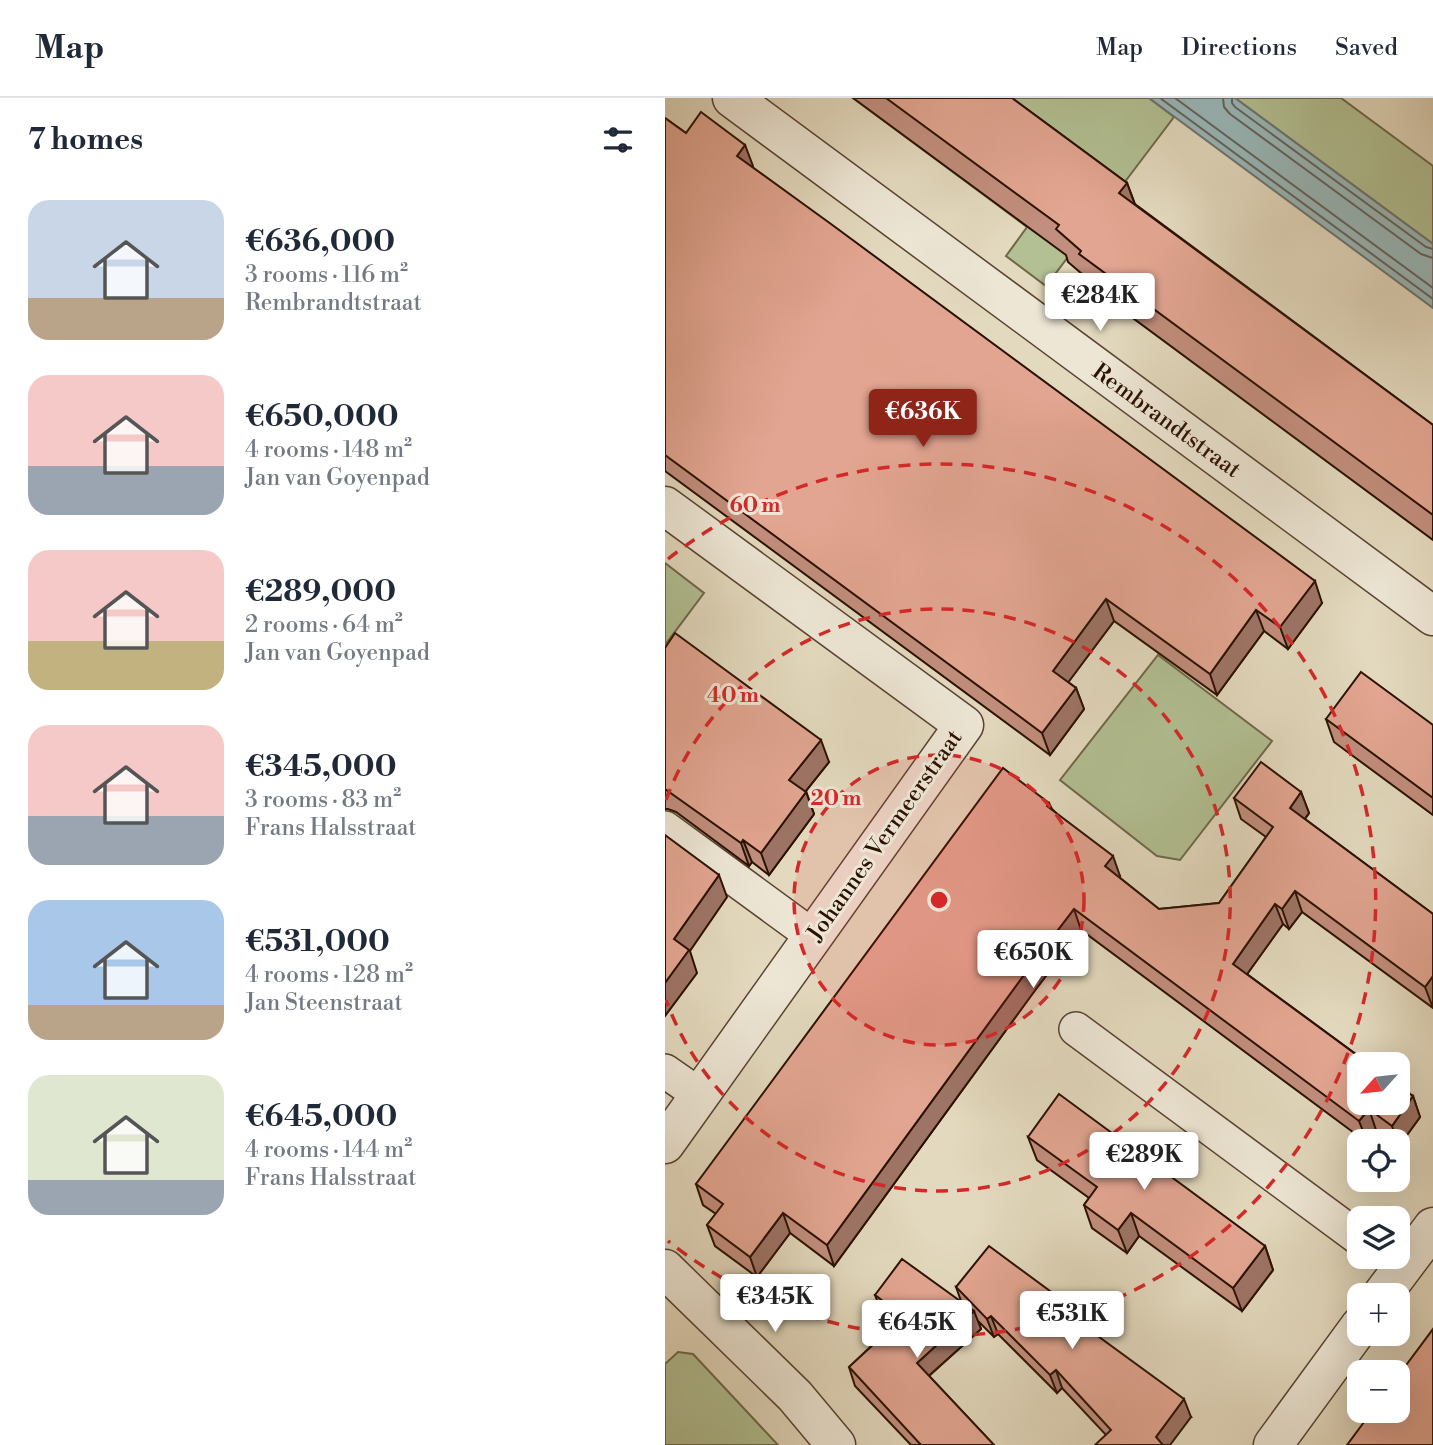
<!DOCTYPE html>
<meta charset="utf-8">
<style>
:root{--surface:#fff;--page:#f6f6f7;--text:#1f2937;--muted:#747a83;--line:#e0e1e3;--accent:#8f2418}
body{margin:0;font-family:"Libre Bodoni",serif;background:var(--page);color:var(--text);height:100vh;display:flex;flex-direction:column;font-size:26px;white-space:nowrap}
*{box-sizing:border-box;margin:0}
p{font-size:23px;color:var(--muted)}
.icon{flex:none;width:38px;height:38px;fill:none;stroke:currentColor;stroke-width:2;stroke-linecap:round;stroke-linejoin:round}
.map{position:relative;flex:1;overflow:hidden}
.panel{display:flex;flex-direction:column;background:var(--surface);width:665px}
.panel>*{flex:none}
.needle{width:46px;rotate:243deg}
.controls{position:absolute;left:682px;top:954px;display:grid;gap:14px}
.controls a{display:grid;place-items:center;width:63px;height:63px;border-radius:14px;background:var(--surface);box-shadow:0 7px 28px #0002;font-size:35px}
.price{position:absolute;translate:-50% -60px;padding:0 16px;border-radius:7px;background:#fff;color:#222;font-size:23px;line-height:46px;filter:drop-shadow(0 2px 4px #0008)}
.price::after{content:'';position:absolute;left:50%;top:42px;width:21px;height:16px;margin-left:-10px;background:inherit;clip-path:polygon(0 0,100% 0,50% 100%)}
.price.active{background:var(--accent);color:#fff}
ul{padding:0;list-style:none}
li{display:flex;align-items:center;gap:21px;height:175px;padding:0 28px}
li span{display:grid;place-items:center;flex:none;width:196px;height:140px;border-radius:21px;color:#555}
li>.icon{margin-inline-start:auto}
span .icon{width:84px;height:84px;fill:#fffc;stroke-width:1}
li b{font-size:30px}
h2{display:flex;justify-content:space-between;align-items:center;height:84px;padding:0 28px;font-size:30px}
header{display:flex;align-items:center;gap:42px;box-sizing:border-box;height:98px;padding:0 35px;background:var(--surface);border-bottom:2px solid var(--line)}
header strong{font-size:33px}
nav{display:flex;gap:38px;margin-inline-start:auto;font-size:24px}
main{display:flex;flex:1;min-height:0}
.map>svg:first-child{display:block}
.green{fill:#b2c093;stroke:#6e684a;stroke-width:2}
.water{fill:#99b8ba;stroke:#6d7570;stroke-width:2}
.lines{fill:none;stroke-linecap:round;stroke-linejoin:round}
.shore{stroke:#62645e;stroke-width:2}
.pedestrian-casing{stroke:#594331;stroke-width:36}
.minor-casing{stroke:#594331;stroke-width:41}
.pedestrian{stroke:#ede6d5;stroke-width:33}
.minor{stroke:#ede6d5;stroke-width:38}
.wall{fill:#c28e7d;stroke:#2b1102;stroke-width:2}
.shaded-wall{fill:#9e7466;stroke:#2b1102;stroke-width:2}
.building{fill:#e2a591;stroke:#2b1102;stroke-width:2}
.ring{fill:none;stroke:#d62828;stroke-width:3.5;stroke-dasharray:12 9}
.labels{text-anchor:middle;stroke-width:6;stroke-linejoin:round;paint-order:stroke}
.street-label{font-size:23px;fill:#2b1102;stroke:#ede6d5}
.centre{fill:#d62828;stroke:#ede6d5;stroke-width:3.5}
.ring-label{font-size:21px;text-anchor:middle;font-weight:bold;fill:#d62828;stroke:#ede6d5;stroke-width:6;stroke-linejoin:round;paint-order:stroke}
</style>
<header>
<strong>Map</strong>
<nav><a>Map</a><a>Directions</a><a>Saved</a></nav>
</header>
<main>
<section class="panel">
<h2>7 homes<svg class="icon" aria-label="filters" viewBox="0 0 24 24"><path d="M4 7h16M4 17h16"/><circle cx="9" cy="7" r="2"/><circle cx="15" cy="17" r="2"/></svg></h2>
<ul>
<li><span style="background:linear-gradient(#c9d6e8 70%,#b9a48a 0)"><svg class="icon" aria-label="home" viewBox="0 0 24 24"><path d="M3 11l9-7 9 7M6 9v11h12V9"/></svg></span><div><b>€636,000</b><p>3 rooms · 116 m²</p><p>Rembrandtstraat</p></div></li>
<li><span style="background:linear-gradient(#f6c9c9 65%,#9aa5b1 0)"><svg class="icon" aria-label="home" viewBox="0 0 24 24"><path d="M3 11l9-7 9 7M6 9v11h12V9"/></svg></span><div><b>€650,000</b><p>4 rooms · 148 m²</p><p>Jan van Goyenpad</p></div></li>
<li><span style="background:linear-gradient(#f6c9c9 65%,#c2b280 0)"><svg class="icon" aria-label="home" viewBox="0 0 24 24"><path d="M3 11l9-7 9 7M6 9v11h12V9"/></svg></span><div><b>€289,000</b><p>2 rooms · 64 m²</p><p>Jan van Goyenpad</p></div></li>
<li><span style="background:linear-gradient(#f6c9c9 65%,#9aa5b1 0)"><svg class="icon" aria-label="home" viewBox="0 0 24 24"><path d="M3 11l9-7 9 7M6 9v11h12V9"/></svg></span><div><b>€345,000</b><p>3 rooms · 83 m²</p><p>Frans Halsstraat</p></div></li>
<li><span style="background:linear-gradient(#a9c7e8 75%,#b9a48a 0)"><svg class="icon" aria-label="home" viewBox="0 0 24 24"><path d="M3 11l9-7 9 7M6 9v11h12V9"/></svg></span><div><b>€531,000</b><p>4 rooms · 128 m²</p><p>Jan Steenstraat</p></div></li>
<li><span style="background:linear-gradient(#dfe7d0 75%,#9aa5b1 0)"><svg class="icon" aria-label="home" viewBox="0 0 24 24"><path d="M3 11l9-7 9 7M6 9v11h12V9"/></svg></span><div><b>€645,000</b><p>4 rooms · 144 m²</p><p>Frans Halsstraat</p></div></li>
</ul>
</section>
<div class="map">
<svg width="768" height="1347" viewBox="0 0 768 1347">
<rect width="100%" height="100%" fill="#e3d9be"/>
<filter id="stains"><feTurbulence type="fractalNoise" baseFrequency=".00286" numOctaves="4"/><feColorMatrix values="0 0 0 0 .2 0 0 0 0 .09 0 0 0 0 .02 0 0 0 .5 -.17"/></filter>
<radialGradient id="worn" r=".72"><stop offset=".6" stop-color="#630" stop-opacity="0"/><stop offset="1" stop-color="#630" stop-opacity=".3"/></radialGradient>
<g class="green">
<path d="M188 0H484L509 19 381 188 341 158 362 129Z"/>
<path d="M570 0H676L768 68V146Z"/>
<path d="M0 465 39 495 0 547Z"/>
<path d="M493 557 607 643 515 762 492 758 395 682Z"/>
<path d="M13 1254 28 1256 113 1347H0V1266Z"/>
</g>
<path class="water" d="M484 0H570L768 146V210Z"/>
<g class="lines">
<g class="shore">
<path d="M495 0 768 201"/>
<path d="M510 0 768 190"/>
<path d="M558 0 559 9 565 16 756 156 768 160"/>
<path d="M567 0V5L570 9 761 149 768 151"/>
</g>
<defs>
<g id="pedestrian">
<path d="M0 730 149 839"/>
<path d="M411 931 695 1141"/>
<path d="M0 973 36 998"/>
</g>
<g id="minor">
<path d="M67 0 768 518"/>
<path d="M0 408 299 627 0 1046"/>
<path d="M0 1171 130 1298 171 1347"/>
<path d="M717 1197 768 1129"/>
<path d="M608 1347 695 1228"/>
</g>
</defs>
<use href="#pedestrian" class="pedestrian-casing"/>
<use href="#minor" class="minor-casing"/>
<use href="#pedestrian" class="pedestrian"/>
<use href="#minor" class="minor"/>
</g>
<g class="wall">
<path d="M188 0H347L462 85 470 106 768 327V442L426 189 423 181 403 164 401 157Z"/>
<path d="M0 20 21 35 80 47 87 69 657 505 623 551 599 533 552 597 449 523 403 584 411 590 419 611 385 657 0 373Z"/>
<path d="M0 550 164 664 141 693 149 716 104 777 87 764 84 768 11 714 3 711H0Z"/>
<path d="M661 621 768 627V717L669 644Z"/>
<path d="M636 694 644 715 640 721 768 816V910L637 814 624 831 618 826 582 876 748 998 755 1019 734 1048 733 1043H727L711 1032 703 1043H700L416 832 371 891 169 1168 125 1135 92 1179 50 1148 42 1127 51 1116 38 1107 31 1086 384 705 387 711 455 778 454 779 494 811 554 805 601 739 576 721 569 700Z"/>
<path d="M363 1039 600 1148 608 1172 577 1213 474 1138 462 1155 427 1130 419 1107 424 1100 372 1062Z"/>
<path d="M291 1189 436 1241 526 1319 441 1337 397 1290 392 1295 333 1236 329 1239 313 1223 316 1231 264 1278 329 1347H246L190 1288 184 1269 219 1236 217 1230 226 1222 217 1215 210 1197 296 1203Z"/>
</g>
<g class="shaded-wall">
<path d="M80 47 88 68 79 79 72 58Z"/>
<path d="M462 85 474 118 454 95Z"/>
<path d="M650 483 657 505 623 551 615 529Z"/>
<path d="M441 501 449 523 396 594 388 573Z"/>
<path d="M591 512 599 533 552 597 545 576Z"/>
<path d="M411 590 419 611 385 657 377 635Z"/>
<path d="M156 642 164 664 132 704 124 682Z"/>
<path d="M141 694 149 716 104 777 96 755Z"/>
<path d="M636 694 644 715 633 730 625 710Z"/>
<path d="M78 742 87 764 84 768 76 745Z"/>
<path d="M448 758 455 778 447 789 440 768Z"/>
<path d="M54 777 62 799 25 853 32 875 0 918V885L9 841Z"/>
<path d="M630 793 637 814 624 831 617 811Z"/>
<path d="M610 806 618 826 575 886 568 866Z"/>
<path d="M409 811 416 832 371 891 169 1168 162 1147 364 870Z"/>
<path d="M768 878V910L760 889Z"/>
<path d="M748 998 755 1019 734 1048 733 1043H732L727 1028Z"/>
<path d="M704 1011 711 1032 703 1043H702L694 1023Z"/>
<path d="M118 1115 125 1135 92 1179 85 1159Z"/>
<path d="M466 1115 474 1138 462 1155 453 1132Z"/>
<path d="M600 1148 608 1172 577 1213 568 1190Z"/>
<path d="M309 1213 316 1231 258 1283 252 1265Z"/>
<path d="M326 1218 333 1236 329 1239 322 1221Z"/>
<path d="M431 1227 437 1245 426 1233Z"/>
<path d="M391 1272 397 1290 392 1295 385 1277Z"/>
<path d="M519 1301 526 1319 505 1347H494L491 1339Z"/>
</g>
<g class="building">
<path d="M221 0H347L462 85 454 95 768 327V417L414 156 416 153 391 131 394 127Z"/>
<path d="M36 14 80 47 72 58 166 126 650 483 615 529 591 512 545 576 441 501 388 573 411 590 377 635 0 357V20L21 35Z"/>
<path d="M10 535 156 642 124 682 141 694 96 755 78 742 76 745 0 691V550Z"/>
<path d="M696 574 768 627V700L661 621Z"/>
<path d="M596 664 636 694 625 710 768 816V878L760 889 630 793 617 811 610 806 568 866 704 966H695V1004H733V988L748 998 727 1028 704 1011 694 1023 409 811 364 870 162 1147 118 1115 85 1159 42 1127 58 1106 31 1086 338 670 384 705 382 708 448 758 440 768 494 811 554 805 608 729 569 700Z"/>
<path d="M0 737 54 777 9 841 24 852 0 885Z"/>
<path d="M394 996 600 1148 568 1190 466 1115 453 1132 419 1107 432 1089 363 1039Z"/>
<path d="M324 1148 431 1227 426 1233 519 1301 491 1339 498 1347H430L446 1332 391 1272 385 1277 326 1218 322 1221 291 1189Z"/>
<path d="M237 1161 309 1213 252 1265 329 1347H256L184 1269 221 1235 217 1230 234 1215 210 1197Z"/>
<path d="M768 1231V1347H682L708 1312H733V1278Z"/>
</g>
<circle cx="274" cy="802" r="145" fill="#d62828" fill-opacity=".12"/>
<g class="ring">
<circle cx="274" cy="802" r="145"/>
<path d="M1 702A291 291 0 1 1 1 902"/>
<path d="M3 461A436 436 0 1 1 3 1143"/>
</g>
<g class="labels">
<g class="street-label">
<text transform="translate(502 322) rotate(36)" y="8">Rembrandtstraat</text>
<text transform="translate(219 737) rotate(-55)" y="8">Johannes Vermeerstraat</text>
</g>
</g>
<circle cx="274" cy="802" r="10" class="centre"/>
<g class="ring-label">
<text x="90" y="414">60 m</text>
<text x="68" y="604">40 m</text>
<text x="171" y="707">20 m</text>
</g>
<rect width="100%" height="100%" filter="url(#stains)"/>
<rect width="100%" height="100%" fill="url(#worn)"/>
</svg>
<div class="controls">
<a><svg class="needle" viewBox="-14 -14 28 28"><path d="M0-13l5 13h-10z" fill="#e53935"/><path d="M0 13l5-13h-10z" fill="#747a83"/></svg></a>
<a><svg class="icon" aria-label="locate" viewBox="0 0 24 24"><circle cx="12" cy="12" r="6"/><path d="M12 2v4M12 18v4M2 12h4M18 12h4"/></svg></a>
<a><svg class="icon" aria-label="layers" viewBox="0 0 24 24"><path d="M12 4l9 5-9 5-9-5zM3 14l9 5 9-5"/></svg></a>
<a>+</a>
<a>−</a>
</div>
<b class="price" style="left:435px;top:235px">€284K</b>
<b class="price active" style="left:258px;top:351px">€636K</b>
<b class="price" style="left:368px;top:892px">€650K</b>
<b class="price" style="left:479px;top:1094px">€289K</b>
<b class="price" style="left:110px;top:1236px">€345K</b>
<b class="price" style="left:407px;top:1253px">€531K</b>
<b class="price" style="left:252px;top:1262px">€645K</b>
</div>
</main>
